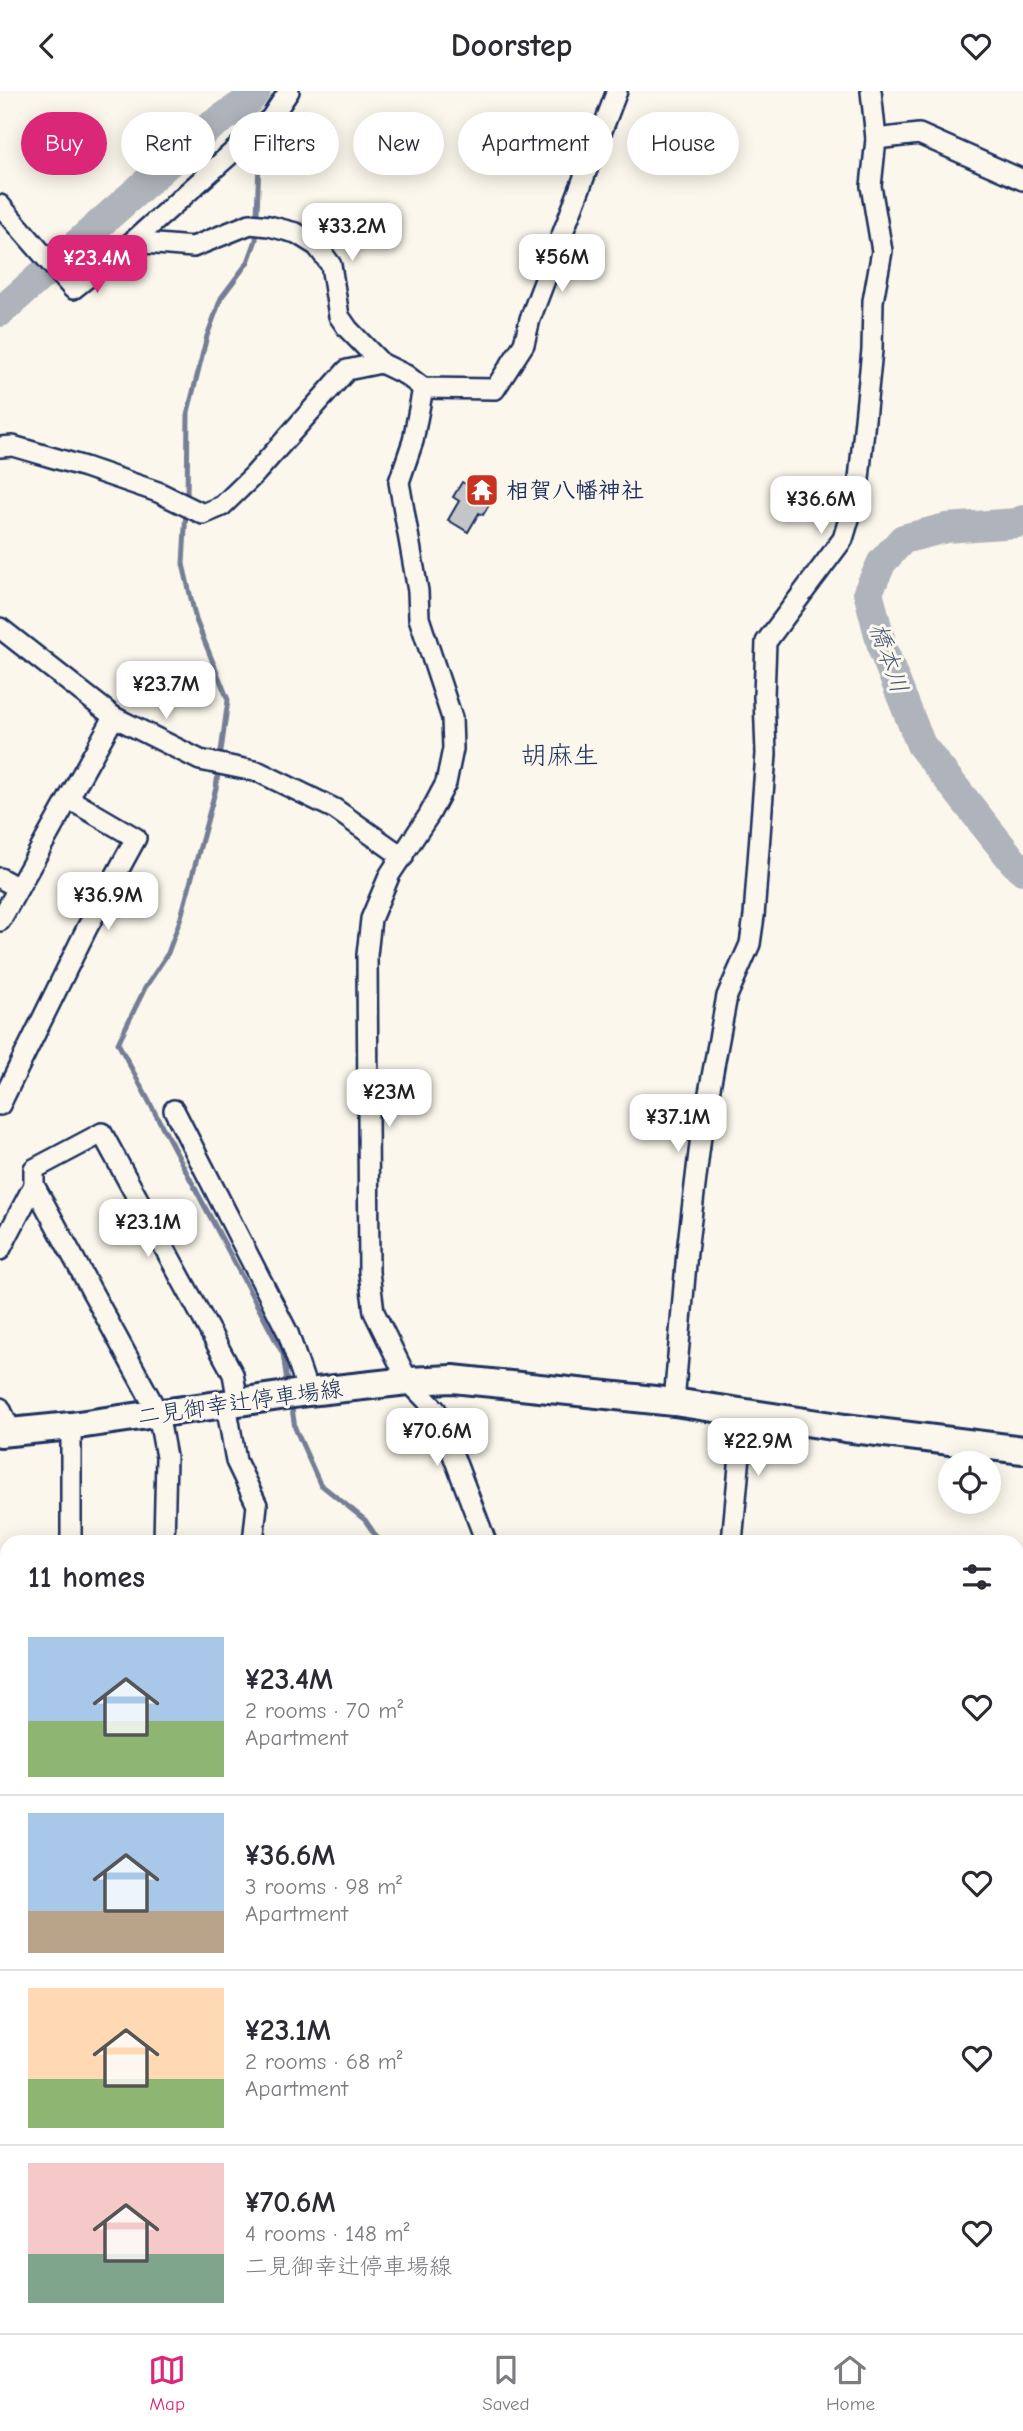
<!DOCTYPE html>
<meta charset="utf-8">
<style>
:root{--surface:#fff;--page:#f7f7f7;--text:#2b2b33;--muted:#7c7c81;--line:#e1e1e2;--accent:#db2777}
body{margin:0;font-family:"Comic Neue","Klee One",sans-serif;background:var(--page);color:var(--text);height:100vh;display:flex;flex-direction:column;font-size:26px;white-space:nowrap}
*{box-sizing:border-box;margin:0}
p{font-size:23px;color:var(--muted)}
.icon{flex:none;width:38px;height:38px;fill:none;stroke:currentColor;stroke-width:2;stroke-linecap:round;stroke-linejoin:round}
.map{position:relative;flex:1;overflow:hidden}
.side{position:absolute;left:0px;top:1444px;width:1024px;height:800px;display:flex;flex-direction:column;background:var(--surface);border-radius:21px 21px 0 0;box-shadow:0 4px 18px #0003}
.side>*{flex:none}
.hud{position:absolute;left:21px;top:21px;width:982px;height:63px;display:flex;gap:14px}
.buttons{position:absolute;left:938px;top:1360px;display:grid;gap:14px}
.buttons a{display:grid;place-items:center;width:63px;height:63px;border-radius:50%;background:var(--surface);box-shadow:0 4px 18px #0003;font-size:35px}
.price{position:absolute;translate:-50% -60px;padding:0 16px;border-radius:14px;background:#fff;color:#222;font-size:23px;line-height:46px;filter:drop-shadow(0 2px 4px #0008)}
.price::after{content:'';position:absolute;left:50%;top:42px;width:21px;height:16px;margin-left:-10px;background:inherit;clip-path:polygon(0 0,100% 0,50% 100%)}
.price.selected{background:var(--accent);color:#fff}
ul{padding:0;list-style:none}
li{display:flex;align-items:center;gap:21px;height:175px;padding:0 28px}
li+li{border-top:2px solid var(--line)}
li span{display:grid;place-items:center;flex:none;width:196px;height:140px;border-radius:0px;color:#555}
li>.icon{margin-inline-start:auto}
span .icon{width:84px;height:84px;fill:#fffc;stroke-width:1}
li b{font-size:30px}
h2{display:flex;justify-content:space-between;align-items:center;height:84px;padding:0 28px;font-size:30px}
.pill{padding:0 24px;border-radius:32px;background:var(--surface);box-shadow:0 4px 18px #0003;font-size:24px;line-height:63px}
.pill.selected{background:var(--accent);color:#fff}
header{display:flex;justify-content:space-between;align-items:center;height:91px;padding:0 28px;background:var(--surface);font-size:32px;font-weight:700}
.dock{display:flex;justify-content:space-around;align-items:center;height:98px;border-top:2px solid var(--line);background:var(--surface);font-size:19px;color:var(--muted)}
.dock a{display:grid;justify-items:center;gap:4px}
.dock .selected{color:var(--accent)}
.map>svg:first-child{display:block}
.green{fill:#dadad7;stroke:#7a849a;stroke-width:2}
.lines{fill:none;stroke-linecap:round;stroke-linejoin:round}
.stream{stroke:#747e96;stroke-width:5}
.river{stroke:#afb3bb;stroke-width:30}
.building{fill:#c3c5c9;stroke:#1b2f5e;stroke-width:2}
.minor-casing{stroke:#1b2f5e;stroke-width:24}
.secondary-casing{stroke:#1b2f5e;stroke-width:32}
.minor{stroke:#fbf7ec;stroke-width:19}
.secondary{stroke:#fbf7ec;stroke-width:26}
.labels{text-anchor:middle;stroke-width:6;stroke-linejoin:round;paint-order:stroke}
.poi-label{font-size:23px;font-weight:bold;fill:#1b2f5e;stroke:#fbf7ec;text-anchor:start}
.street-label{font-size:23px;fill:#1b2f5e;stroke:#fbf7ec}
.water-label{font-size:24px;font-style:italic;fill:#47577a;stroke:#fbf7ec}
.quarter-label{font-size:26px;fill:#1b2f5e;stroke:#fbf7ec}
</style>
<header><svg class="icon" aria-label="back" viewBox="0 0 24 24"><path d="M15 5l-7 7 7 7"/></svg>Doorstep<svg class="icon" aria-label="heart" viewBox="0 0 24 24"><path d="M12 20l-8-8c-3-5 5-10 8-4 3-6 11-1 8 4z"/></svg></header>
<div class="map">
<svg width="1023" height="2242" viewBox="0 0 1023 2242">
<rect width="100%" height="100%" fill="#fbf7ec"/>
<filter id="ink" filterUnits="userSpaceOnUse"><feTurbulence type="fractalNoise" baseFrequency=".0143" numOctaves="2"/><feDisplacementMap in="SourceGraphic" scale="14" xChannelSelector="R" yChannelSelector="G"/><feConvolveMatrix kernelMatrix="1 2 1 2 8 2 1 2 1" color-interpolation-filters="sRGB"/></filter>
<g filter="url(#ink)">
<path class="green" d="M1023 1460V1580L1017 1589V1462Z"/>
<g class="lines">
<g class="stream">
<path d="M249 9 258 33"/>
<path d="M187 409 188 321 207 245 221 207 248 171 256 149 260 46"/>
<path d="M186 419 183 473 196 529 228 609 216 697 181 826 168 862 145 897 118 952 283 1263 288 1298"/>
<path d="M291 1311 295 1337 320 1393 365 1429 380 1451"/>
<path d="M51 2242 55 2236"/>
</g>
<g class="river">
<path d="M0 221 208 37 249 9 256 0"/>
<path d="M1023 429 1017 432 946 437 903 448 882 471 868 501 883 559 921 654 1013 770 1023 779"/>
<path d="M1017 1558 1023 1549"/>
<path d="M1017 1952 1023 1967"/>
</g>
</g>
<path class="building" d="M462 391 492 409 483 424 479 422 468 441 448 429 459 410 453 406Z"/>
<g class="lines">
<defs>
<g id="minor">
<path d="M876 48 919 43 1023 89"/>
<path d="M0 114 73 198 132 151 271 27 289 0"/>
<path d="M132 151 193 156 250 133 269 135 296 142 317 155 331 174 339 225 348 238 381 272 406 284 423 297 495 298 524 253 530 228 617 0"/>
<path d="M423 297 413 350 399 391 418 500 419 527 452 627 453 658 446 692 429 724 390 783 371 828 367 864 369 1181 374 1221 408 1290 436 1319 486 1451"/>
<path d="M0 356 13 355 85 376 158 401 203 423 222 415 254 384 347 279 381 272"/>
<path d="M0 537 114 626 200 669 259 681 335 718 403 766"/>
<path d="M0 787 18 797"/>
<path d="M0 830 114 626"/>
<path d="M0 1014 87 837 136 747 69 708"/>
<path d="M174 1019 288 1242 308 1301"/>
<path d="M34 1094V1078L102 1042 233 1283 238 1311"/>
<path d="M0 1159 34 1094 158 1322 166 1366 164 1451"/>
<path d="M674 1311 687 1161 701 1045 727 905 750 853 754 825 766 663 764 605 766 551 843 448 858 398 872 259 873 210 882 160 871 95 876 48 871 0"/>
<path d="M226 1313 236 1370 257 1414 253 1451"/>
<path d="M0 1317 11 1340"/>
<path d="M71 1335V1451"/>
<path d="M732 1451 744 1321"/>
<path d="M0 1731H7"/>
<path d="M0 1971H7"/>
<path d="M0 2043H7"/>
<path d="M1017 2125 1023 2123"/>
<path d="M0 2140 7 2129"/>
<path d="M1 2242 7 2236"/>
<path d="M241 2242 247 2236"/>
</g>
<path id="secondary" d="M0 1342 71 1335 308 1301 408 1290 453 1288 674 1311 845 1337 1023 1359"/>
</defs>
<use href="#minor" class="minor-casing"/>
<use href="#secondary" class="secondary-casing"/>
<use href="#minor" class="minor"/>
<use href="#secondary" class="secondary"/>
</g>
</g>
<defs>
<symbol id="temple-square" viewBox="-11 -11 22 22"><rect x="-9" y="-9" width="18" height="18" rx="4" fill="#c8321e" stroke="#fbf7ec"/><path d="M0-6L5-2H3V0L6.5 2.5H4V6H1.5V3h-3V6H-4V2.5H-6.5L-3 0V-2H-5Z" fill="#fff"/></symbol>
</defs>
<g fill-rule="evenodd">
<use href="#temple-square" x="463" y="380" width="38" height="38"/>
</g>
<g class="labels">
<g class="poi-label">
<text x="506" y="407">相賀八幡神社</text>
</g>
<g class="street-label">
<text transform="translate(240 1311) rotate(-8)" y="8">二見御幸辻停車場線</text>
</g>
<g class="water-label">
<text transform="translate(889 567) rotate(71)" y="8">橋本川</text>
</g>
<g class="quarter-label">
<text x="560" y="673">胡麻生</text>
</g>
</g>
</svg>
<div class="buttons">
<a><svg class="icon" aria-label="locate" viewBox="0 0 24 24"><circle cx="12" cy="12" r="6"/><path d="M12 2v4M12 18v4M2 12h4M18 12h4"/></svg></a>
</div>
<b class="price" style="left:352px;top:172px">¥33.2M</b>
<b class="price" style="left:562px;top:203px">¥56M</b>
<b class="price selected" style="left:97px;top:204px">¥23.4M</b>
<b class="price" style="left:821px;top:445px">¥36.6M</b>
<b class="price" style="left:166px;top:630px">¥23.7M</b>
<b class="price" style="left:108px;top:841px">¥36.9M</b>
<b class="price" style="left:389px;top:1038px">¥23M</b>
<b class="price" style="left:678px;top:1063px">¥37.1M</b>
<b class="price" style="left:148px;top:1168px">¥23.1M</b>
<b class="price" style="left:437px;top:1377px">¥70.6M</b>
<b class="price" style="left:758px;top:1387px">¥22.9M</b>
<div class="hud">
<a class="pill selected">Buy</a>
<a class="pill">Rent</a>
<a class="pill">Filters</a>
<a class="pill">New</a>
<a class="pill">Apartment</a>
<a class="pill">House</a>
</div>
<section class="side">
<h2>11 homes<svg class="icon" aria-label="filters" viewBox="0 0 24 24"><path d="M4 7h16M4 17h16"/><circle cx="9" cy="7" r="2"/><circle cx="15" cy="17" r="2"/></svg></h2>
<ul>
<li><span style="background:linear-gradient(#a9c7e8 60%,#8fb573 0)"><svg class="icon" aria-label="home" viewBox="0 0 24 24"><path d="M3 11l9-7 9 7M6 9v11h12V9"/></svg></span><div><b>¥23.4M</b><p>2 rooms · 70 m²</p><p>Apartment</p></div><svg class="icon" aria-label="heart" viewBox="0 0 24 24"><path d="M12 20l-8-8c-3-5 5-10 8-4 3-6 11-1 8 4z"/></svg></li>
<li><span style="background:linear-gradient(#a9c7e8 70%,#b9a48a 0)"><svg class="icon" aria-label="home" viewBox="0 0 24 24"><path d="M3 11l9-7 9 7M6 9v11h12V9"/></svg></span><div><b>¥36.6M</b><p>3 rooms · 98 m²</p><p>Apartment</p></div><svg class="icon" aria-label="heart" viewBox="0 0 24 24"><path d="M12 20l-8-8c-3-5 5-10 8-4 3-6 11-1 8 4z"/></svg></li>
<li><span style="background:linear-gradient(#ffd9b3 65%,#8fb573 0)"><svg class="icon" aria-label="home" viewBox="0 0 24 24"><path d="M3 11l9-7 9 7M6 9v11h12V9"/></svg></span><div><b>¥23.1M</b><p>2 rooms · 68 m²</p><p>Apartment</p></div><svg class="icon" aria-label="heart" viewBox="0 0 24 24"><path d="M12 20l-8-8c-3-5 5-10 8-4 3-6 11-1 8 4z"/></svg></li>
<li><span style="background:linear-gradient(#f6c9c9 65%,#7fa58c 0)"><svg class="icon" aria-label="home" viewBox="0 0 24 24"><path d="M3 11l9-7 9 7M6 9v11h12V9"/></svg></span><div><b>¥70.6M</b><p>4 rooms · 148 m²</p><p>二見御幸辻停車場線</p></div><svg class="icon" aria-label="heart" viewBox="0 0 24 24"><path d="M12 20l-8-8c-3-5 5-10 8-4 3-6 11-1 8 4z"/></svg></li>
</ul>
</section>
</div>
<nav class="dock">
<a class="selected"><svg class="icon" aria-label="map" viewBox="0 0 24 24"><path d="M3 6l6-2 6 2 6-2v14l-6 2-6-2-6 2zM9 4v14M15 6v14"/></svg>Map</a>
<a><svg class="icon" aria-label="saved" viewBox="0 0 24 24"><path d="M7 4h10v16l-5-4-5 4z"/></svg>Saved</a>
<a><svg class="icon" aria-label="home" viewBox="0 0 24 24"><path d="M3 11l9-7 9 7M6 9v11h12V9"/></svg>Home</a>
</nav>
